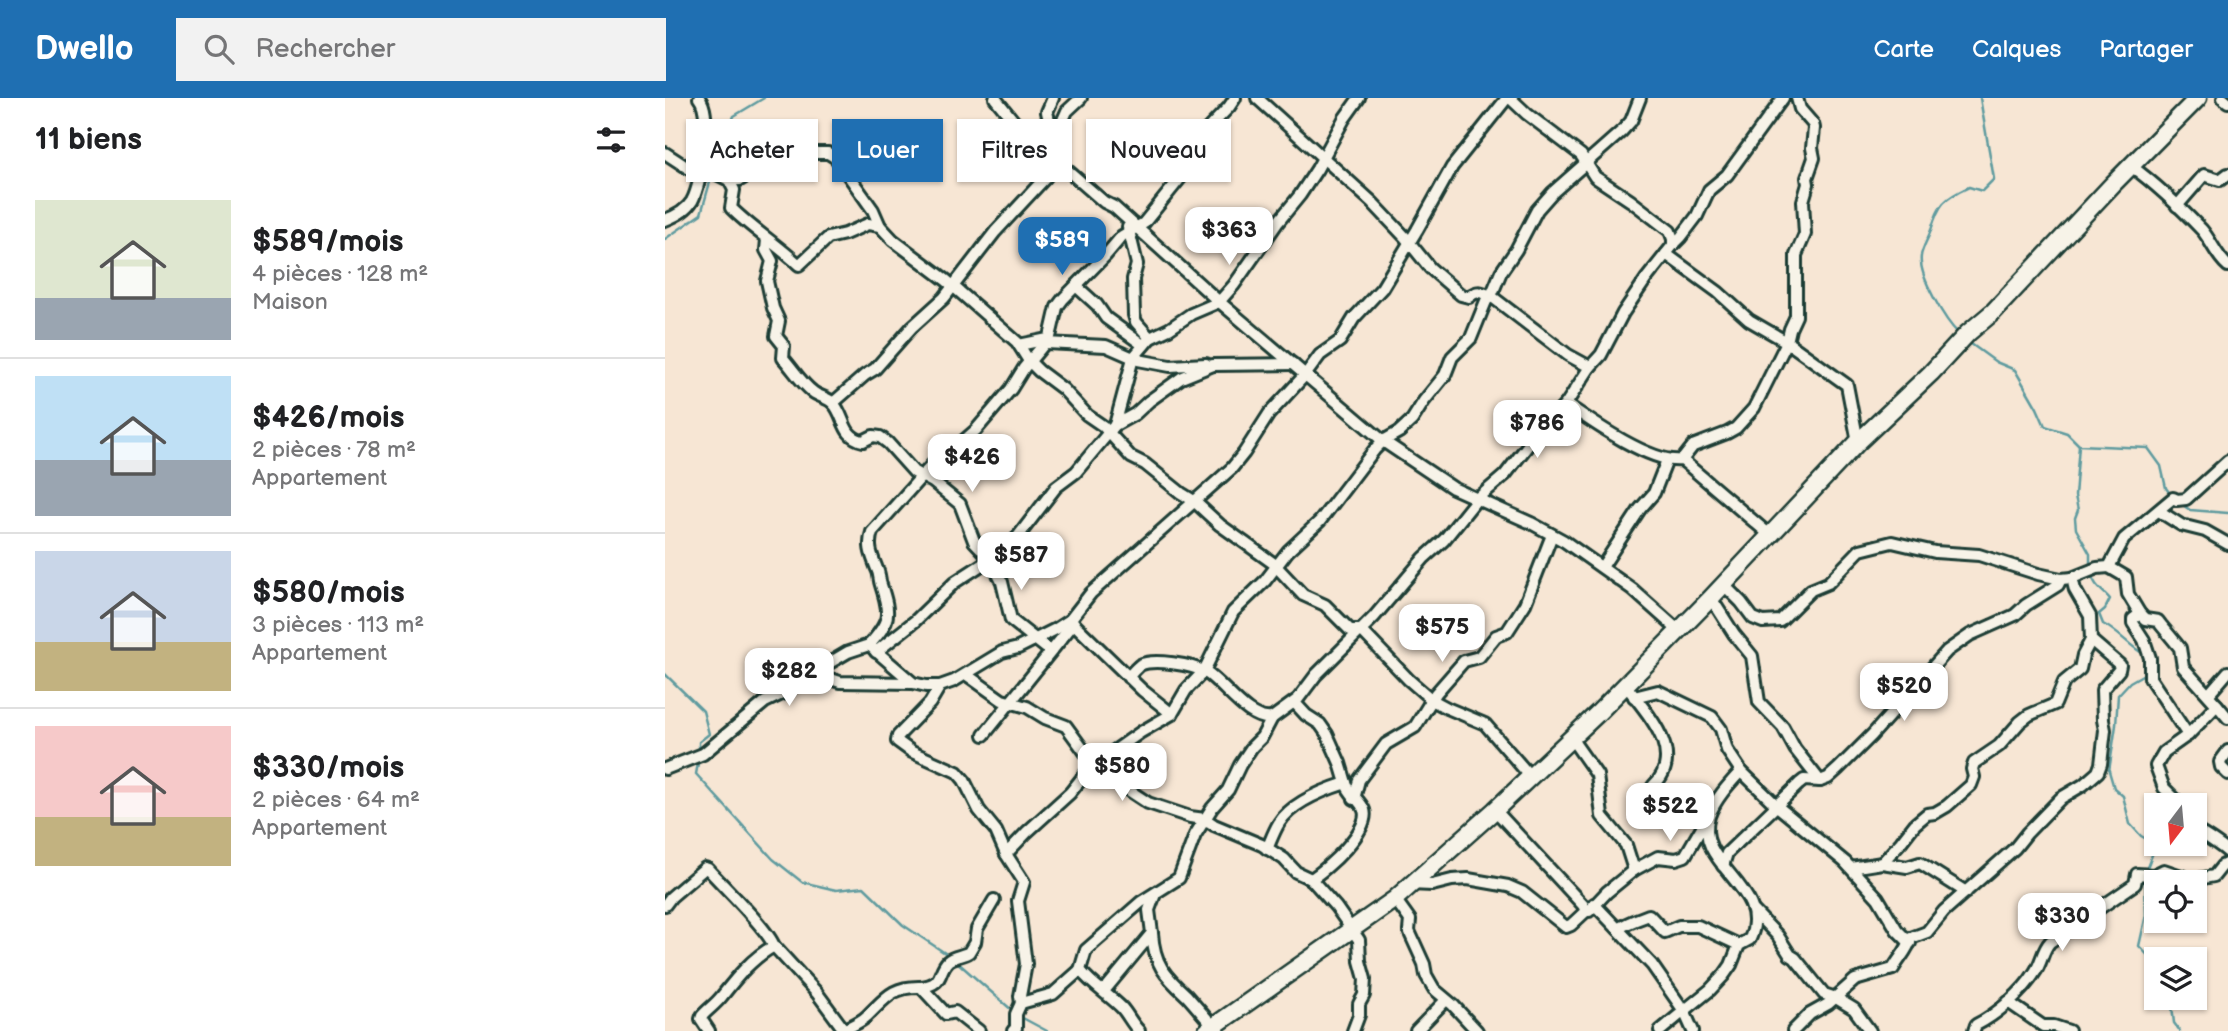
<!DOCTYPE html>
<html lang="fr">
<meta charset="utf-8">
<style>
:root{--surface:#fff;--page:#f2f2f2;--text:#202124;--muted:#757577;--line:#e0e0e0;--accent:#1f6fb2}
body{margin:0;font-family:"Balsamiq Sans",sans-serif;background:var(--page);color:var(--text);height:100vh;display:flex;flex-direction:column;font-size:26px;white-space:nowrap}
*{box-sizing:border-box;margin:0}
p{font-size:23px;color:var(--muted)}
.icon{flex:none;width:38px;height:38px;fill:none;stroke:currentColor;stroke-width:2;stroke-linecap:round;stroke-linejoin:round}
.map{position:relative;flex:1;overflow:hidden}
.panel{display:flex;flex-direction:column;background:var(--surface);width:665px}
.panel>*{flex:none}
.top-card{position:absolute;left:21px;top:21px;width:665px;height:63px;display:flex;gap:14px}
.needle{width:46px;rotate:196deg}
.fabs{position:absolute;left:1479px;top:695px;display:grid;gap:14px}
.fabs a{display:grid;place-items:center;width:63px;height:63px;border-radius:0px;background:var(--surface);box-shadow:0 2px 5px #0004;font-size:35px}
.price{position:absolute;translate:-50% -60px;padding:0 16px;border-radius:14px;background:#fff;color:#222;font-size:23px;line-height:46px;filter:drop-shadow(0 2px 4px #0008)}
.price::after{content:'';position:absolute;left:50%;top:42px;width:21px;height:16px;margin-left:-10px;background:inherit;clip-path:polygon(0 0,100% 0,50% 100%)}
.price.active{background:var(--accent);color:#fff}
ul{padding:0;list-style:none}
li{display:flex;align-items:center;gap:21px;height:175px;padding:0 35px}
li+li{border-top:2px solid var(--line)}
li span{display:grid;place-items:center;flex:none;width:196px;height:140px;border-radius:0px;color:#555}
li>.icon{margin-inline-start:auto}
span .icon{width:84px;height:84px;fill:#fffc;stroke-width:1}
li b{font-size:30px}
h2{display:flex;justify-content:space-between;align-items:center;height:84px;padding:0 35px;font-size:30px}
.chip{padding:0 24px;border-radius:0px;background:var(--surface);box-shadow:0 2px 5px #0004;font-size:24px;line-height:63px}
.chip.active{background:var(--accent);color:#fff}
header{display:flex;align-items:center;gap:42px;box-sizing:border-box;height:98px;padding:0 35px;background:var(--accent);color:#fff}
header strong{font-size:33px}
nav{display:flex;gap:38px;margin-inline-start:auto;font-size:24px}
.search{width:490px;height:63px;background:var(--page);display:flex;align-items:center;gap:18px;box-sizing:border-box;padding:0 24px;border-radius:0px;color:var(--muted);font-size:26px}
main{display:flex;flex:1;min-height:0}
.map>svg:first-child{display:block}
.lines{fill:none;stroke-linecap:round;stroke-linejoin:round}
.stream{stroke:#5f9b9f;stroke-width:2.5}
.minor-casing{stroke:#1f3d34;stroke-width:16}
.highway-casing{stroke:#1f3d34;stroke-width:21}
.minor{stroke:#f7f3e8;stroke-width:10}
.highway{stroke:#f7f3e8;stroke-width:16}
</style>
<header>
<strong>Dwello</strong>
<div class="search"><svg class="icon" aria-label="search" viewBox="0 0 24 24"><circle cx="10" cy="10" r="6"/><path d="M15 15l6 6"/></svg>Rechercher</div>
<nav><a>Carte</a><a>Calques</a><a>Partager</a></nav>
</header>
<main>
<section class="panel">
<h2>11 biens<svg class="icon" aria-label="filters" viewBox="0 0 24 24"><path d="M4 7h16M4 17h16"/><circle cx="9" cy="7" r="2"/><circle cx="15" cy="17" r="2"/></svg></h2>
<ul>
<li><span style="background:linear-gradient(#dfe7d0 70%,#9aa5b1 0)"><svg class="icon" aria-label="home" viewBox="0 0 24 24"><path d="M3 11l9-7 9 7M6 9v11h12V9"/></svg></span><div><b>$589/mois</b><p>4 pièces · 128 m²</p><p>Maison</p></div></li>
<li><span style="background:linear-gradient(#bfe0f5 60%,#9aa5b1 0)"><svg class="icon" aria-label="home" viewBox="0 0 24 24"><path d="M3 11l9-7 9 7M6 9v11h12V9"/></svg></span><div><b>$426/mois</b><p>2 pièces · 78 m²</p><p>Appartement</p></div></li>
<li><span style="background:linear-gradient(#c9d6e8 65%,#c2b280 0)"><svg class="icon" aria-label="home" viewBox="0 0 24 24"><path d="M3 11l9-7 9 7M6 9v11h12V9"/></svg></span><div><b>$580/mois</b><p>3 pièces · 113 m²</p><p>Appartement</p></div></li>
<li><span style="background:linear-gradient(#f6c9c9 65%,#c2b280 0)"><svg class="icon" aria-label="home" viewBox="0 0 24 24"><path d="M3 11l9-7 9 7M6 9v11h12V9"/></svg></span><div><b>$330/mois</b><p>2 pièces · 64 m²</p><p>Appartement</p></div></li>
</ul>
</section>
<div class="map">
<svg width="1563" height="933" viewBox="0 0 1563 933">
<rect width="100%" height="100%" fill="#f7e6d4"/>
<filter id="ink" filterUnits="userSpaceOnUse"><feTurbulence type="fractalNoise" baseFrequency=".0143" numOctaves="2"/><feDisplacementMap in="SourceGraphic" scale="14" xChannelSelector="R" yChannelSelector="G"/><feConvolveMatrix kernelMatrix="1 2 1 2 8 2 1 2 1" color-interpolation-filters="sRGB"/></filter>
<g filter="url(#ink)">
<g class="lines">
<g class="stream">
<path d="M49 71 69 18 99 0"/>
<path d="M0 141 36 116 47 77"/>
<path d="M1294 236C1280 223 1253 177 1256 158 1257 150 1263 141 1266 132 1274 106 1278 101 1304 89L1317 93 1329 81 1315 0"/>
<path d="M1302 243 1331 264 1350 272 1372 310 1380 328 1402 335 1414 347 1483 350 1496 368 1501 390 1506 397"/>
<path d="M1414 347 1410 398 1413 412 1410 420 1411 431 1425 456V469"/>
<path d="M1516 406 1525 412 1563 415"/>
<path d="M1426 475C1428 487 1438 493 1445 501L1440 511 1434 516 1438 526C1454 534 1464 548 1480 557"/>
<path d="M1481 573 1479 576 1465 584 1453 597 1451 627 1444 673 1449 690 1458 698 1465 726 1476 738 1485 743 1489 752 1481 772"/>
<path d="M0 576 38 613 44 636 34 644V653"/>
<path d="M34 660 31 676 108 761 137 784 171 792 199 789 238 827 286 859"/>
<path d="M1480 779 1481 817 1474 848 1491 866"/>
<path d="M291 863 349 914"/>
<path d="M1506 900 1509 925 1515 933"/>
<path d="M354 918 382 933"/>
</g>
<defs>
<g id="minor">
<path d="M330 0 355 31 439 104 449 109 551 201 718 343 788 390 866 425 899 443 967 491 1014 533"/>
<path d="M388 0 382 14 389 42"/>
<path d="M570 0 564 9 537 37 517 78 479 125 457 138 440 158 398 201 392 209 385 239 359 270 346 291 311 332 295 346 274 359 207 434C202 449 207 458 212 471 215 476 214 482 216 487 226 517 225 524 204 547L248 585 261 588H275L289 583 337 554 353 550 391 531 405 522 426 495 567 370 579 355 604 316 641 276 655 257 675 243 689 220 717 190 752 132 787 69 842 0"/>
<path d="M592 0 707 104 740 139 765 170 796 197 804 199C812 192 817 194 826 198L903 257 925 269"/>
<path d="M845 0 862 16 916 57 930 79 966 103 1005 133 1008 141V147"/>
<path d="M1558 0 1563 4"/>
<path d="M0 55 26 72 48 74 64 82H75L90 73 148 55H163L171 60 208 112 215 128 228 142 281 182 352 244 364 263 374 273 398 291 422 317 438 328 466 359 480 366 516 395 529 403 555 427 608 465 638 497 660 507 685 532H696L744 582 767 602 782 610 820 626 865 678"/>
<path d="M1466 68C1492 87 1515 109 1537 132 1547 144 1551 158 1563 168"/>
<path d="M64 82 69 92 66 110C87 131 113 147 134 167L163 140 180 136 203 126 215 128"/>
<path d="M1512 108 1539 77 1555 82 1563 76"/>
<path d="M0 122C11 118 21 113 27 103 37 85 48 16 34 0"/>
<path d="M463 129 472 166 468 181 469 217 471 224 485 240"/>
<path d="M102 142 101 152 107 163 102 183 108 210 114 223 111 238 119 248 118 260C128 271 136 285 148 294 154 299 162 299 168 305 180 317 177 339 198 343L208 338 215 339 223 345 249 374 268 384 295 406 309 443 325 460 337 484 346 522 385 553"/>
<path d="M1001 156 1053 194 1084 222 1122 244 1182 287 1193 344"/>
<path d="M411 188 432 207 441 220 478 247"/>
<path d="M381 245 441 248 473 262 505 268 541 266"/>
<path d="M354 247 383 241"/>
<path d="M168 305 200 277 210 271 247 229 279 200 330 134 381 79 387 69 389 42 402 13 416 0"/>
<path d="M901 306C927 324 987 366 1017 362L1106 438"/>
<path d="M450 327 468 260 485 240 504 231 526 216 554 204 569 187 613 124 635 97 652 71 679 21 694 0"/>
<path d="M1017 362 1028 348 1062 335 1071 330 1089 310 1122 244 1125 231 1131 218V157L1140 136 1138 103 1143 86 1142 80 1149 60 1147 50 1149 30 1148 26 1135 11 1132 0"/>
<path d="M1494 413 1516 427 1540 433 1563 446"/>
<path d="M937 469 975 411 989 395 1002 362"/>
<path d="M1444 469 1461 479 1463 496 1475 516 1480 521 1493 523 1496 527 1515 550 1518 569 1552 607 1523 637 1499 654 1491 668 1499 690 1516 707"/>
<path d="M1059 487 1076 504 1088 520 1098 524 1115 523 1146 492 1163 485 1195 452 1227 444 1270 454 1314 457 1373 476 1396 481 1407 480 1432 470 1444 469 1459 441 1508 400 1512 402 1521 401 1563 363"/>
<path d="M1046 500 1069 536 1087 558 1094 604 1118 629 1130 651 1155 683"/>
<path d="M1475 516 1468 521V525L1479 542 1485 560V580L1523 637"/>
<path d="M405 522 477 592 507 616"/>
<path d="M211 554 250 523 290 484 341 451 351 441 391 389 411 374 450 327 470 316 484 303 516 280 548 267 628 266"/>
<path d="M148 575 175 584 248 585"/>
<path d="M302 577 337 602 362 609 380 620 401 628 428 665 445 680 483 705 525 719 540 721 549 727 597 747 619 761 631 774 646 781"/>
<path d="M463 579C467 575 471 570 475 567 488 560 528 567 540 574 559 585 583 624 607 620"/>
<path d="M275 588 265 605 233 638 232 643 247 654 292 674 299 682 314 712 331 733 341 756"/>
<path d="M966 594C986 620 1020 658 988 688"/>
<path d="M1544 596 1563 574"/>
<path d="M969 599 993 593 1047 619 1056 631 1062 652 1076 673 1112 708 1180 764 1213 800 1232 832 1245 845"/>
<path d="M1552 607 1563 620"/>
<path d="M319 637 409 525"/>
<path d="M1563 653 1555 664 1556 669 1563 676"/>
<path d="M0 671 38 656 100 604 121 594 144 577 183 554 204 547"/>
<path d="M681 685C684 697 695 701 699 712 706 732 661 772 646 781L671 809 694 842 695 863 700 881 699 897 694 906V917L688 933"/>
<path d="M689 701 694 682 721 646 750 629 771 595 799 563 814 559 831 538 842 534 860 506 887 437"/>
<path d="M830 712 918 807 921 813"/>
<path d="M1530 732C1537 735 1556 748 1563 754"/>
<path d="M602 751C606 742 609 733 614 725 627 704 659 692 681 685L675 665 662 636 655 626 641 617 630 605"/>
<path d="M1217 765 1236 744 1250 726 1262 716 1270 715 1282 708 1306 687 1309 679 1307 671 1309 665 1334 648 1355 624 1364 617 1390 606 1399 584 1415 571 1418 557 1426 542"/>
<path d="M1058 768 1062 755 1134 686 1139 682 1155 683 1163 680 1173 671 1207 637 1282 553 1305 537 1350 517 1361 507 1393 487 1396 481"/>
<path d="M1186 770 1217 765 1242 769 1255 765 1301 794"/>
<path d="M969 772 993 759 1011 761 1020 758 1041 722"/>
<path d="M745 786 767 787 787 782 803 781 843 788 857 794 901 829 906 827 921 813H924L942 794 969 772 961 747 937 718 932 677 906 640"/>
<path d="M730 801 745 822 744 833 759 866 761 877 769 891 788 907 812 933"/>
<path d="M929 806 987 867 1019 913 1045 892 1059 877 1066 867 1074 847 1085 841C1108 790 1028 767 1044 718 1050 701 1064 686 1076 673"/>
<path d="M0 807 6 799 40 770 43 771C58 788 102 830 109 848L152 895 180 933"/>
<path d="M1089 813 1113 838 1125 857 1130 860 1159 896 1171 900 1189 911 1205 933"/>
<path d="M953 831C962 824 974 821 984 817L1000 834 1014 828H1033L1074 847"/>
<path d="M487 835C489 866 500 878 522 898 531 908 540 919 548 928"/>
<path d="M256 889C280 886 272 874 283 863 288 858 299 858 304 854L310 844 312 831 329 802"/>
<path d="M439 893 487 835 484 812 490 796"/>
<path d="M1343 904 1378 928H1389L1404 933"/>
<path d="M356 905 355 898 361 866 353 803 359 784 341 756 362 734 405 695 425 670 476 634 507 616 521 592 539 573 568 514 600 483 623 453 655 423 710 351 718 343 734 334 747 322 759 303 780 277 787 259 806 240 821 203 826 198 836 174 851 152 872 112 887 95 957 33 966 23 975 0"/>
<path d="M44 933 36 921 37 918C43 911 51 906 57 898 72 879 87 860 109 848"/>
<path d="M177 933C185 928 195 925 202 918 220 901 227 888 256 889L281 916 290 914 314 933"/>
<path d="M348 933 351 930V916L356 905 388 896 415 872"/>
<path d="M474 933C467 926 463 917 457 910 443 896 427 887 415 872L421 852 476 804 514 780 530 737 547 710 563 692 575 667 587 649 597 639 607 620 633 601 651 577 709 519 759 460 779 442 811 402 840 377 867 342 901 306 925 269 936 257 958 215 981 181 1008 147 1016 139 1032 118 1044 92 1062 77 1118 0"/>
<path d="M751 933 781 902"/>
<path d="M995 933 1019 913 1028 933"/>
<path d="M1128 933 1145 916 1163 906 1190 882 1228 871C1234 860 1243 852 1246 840L1262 834 1279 813 1350 750 1362 735 1396 700 1418 687 1433 674 1436 666 1440 632 1438 622 1437 592 1454 572 1455 567 1426 542 1425 518 1410 492 1407 480"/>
<path d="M1309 933 1311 927C1331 917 1358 894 1370 874 1377 864 1377 853 1385 844L1470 786 1472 776 1489 777 1499 772 1528 782 1549 778 1557 768 1563 765"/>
</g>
<path id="highway" d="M542 933 730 801 830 712 933 615 1046 500 1193 344 1266 275 1303 235 1328 214 1448 86 1533 0"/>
</defs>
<use href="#minor" class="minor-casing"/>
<use href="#highway" class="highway-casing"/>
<use href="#minor" class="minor"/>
<use href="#highway" class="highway"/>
</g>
</g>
</svg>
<div class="fabs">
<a><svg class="needle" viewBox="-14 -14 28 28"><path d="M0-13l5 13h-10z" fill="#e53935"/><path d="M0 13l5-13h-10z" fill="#757577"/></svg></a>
<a><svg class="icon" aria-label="locate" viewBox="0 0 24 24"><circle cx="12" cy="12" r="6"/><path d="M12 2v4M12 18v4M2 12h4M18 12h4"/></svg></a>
<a><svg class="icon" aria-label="layers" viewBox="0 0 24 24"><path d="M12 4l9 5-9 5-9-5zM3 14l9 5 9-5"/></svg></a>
</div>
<b class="price" style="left:564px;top:169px">$363</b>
<b class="price active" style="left:397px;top:179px">$589</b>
<b class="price" style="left:872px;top:362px">$786</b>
<b class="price" style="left:307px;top:396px">$426</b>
<b class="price" style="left:356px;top:494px">$587</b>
<b class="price" style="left:777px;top:566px">$575</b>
<b class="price" style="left:124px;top:610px">$282</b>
<b class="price" style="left:1239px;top:625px">$520</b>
<b class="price" style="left:457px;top:705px">$580</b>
<b class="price" style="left:1005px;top:745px">$522</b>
<b class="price" style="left:1397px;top:855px">$330</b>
<div class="top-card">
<a class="chip">Acheter</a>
<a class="chip active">Louer</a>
<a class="chip">Filtres</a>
<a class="chip">Nouveau</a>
</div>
</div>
</main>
